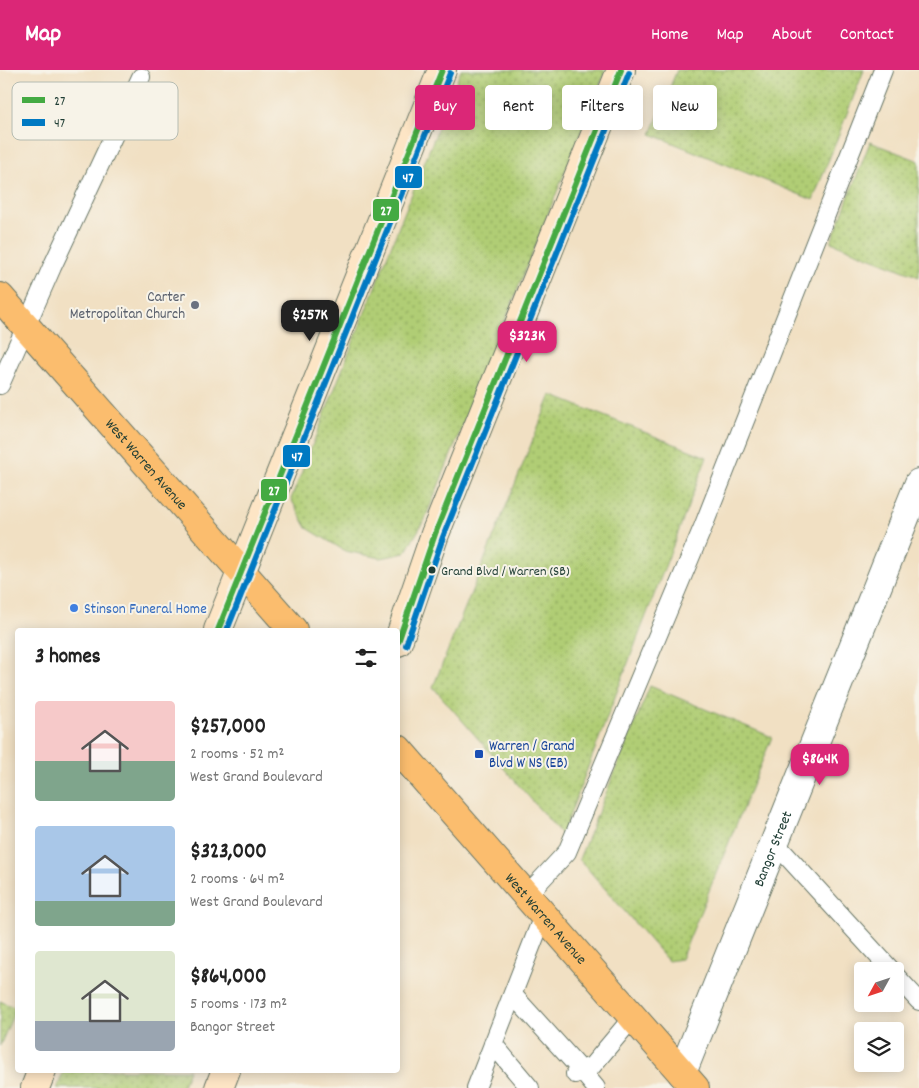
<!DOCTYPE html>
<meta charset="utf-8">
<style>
:root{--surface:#fff;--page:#f6f6f6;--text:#222;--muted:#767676;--accent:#db2777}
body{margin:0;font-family:Dekko,sans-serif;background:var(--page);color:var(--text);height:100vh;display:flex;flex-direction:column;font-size:19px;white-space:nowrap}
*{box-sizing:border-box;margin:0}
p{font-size:16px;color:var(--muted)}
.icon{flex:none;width:28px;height:28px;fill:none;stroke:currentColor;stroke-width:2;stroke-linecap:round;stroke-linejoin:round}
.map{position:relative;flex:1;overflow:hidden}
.drawer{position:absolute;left:15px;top:558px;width:385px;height:445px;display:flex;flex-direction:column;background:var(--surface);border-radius:5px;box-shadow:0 2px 12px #0003}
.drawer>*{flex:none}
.banner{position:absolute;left:415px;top:15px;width:429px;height:45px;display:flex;gap:10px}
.needle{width:32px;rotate:230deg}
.buttons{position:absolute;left:854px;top:892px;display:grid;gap:10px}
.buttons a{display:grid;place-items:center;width:50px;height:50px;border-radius:5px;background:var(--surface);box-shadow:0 2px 12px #0003;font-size:25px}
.price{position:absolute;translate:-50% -42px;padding:0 11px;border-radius:10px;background:var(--accent);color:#fff;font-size:16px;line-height:32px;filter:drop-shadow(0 1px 2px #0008)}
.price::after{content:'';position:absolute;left:50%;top:30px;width:15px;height:11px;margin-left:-8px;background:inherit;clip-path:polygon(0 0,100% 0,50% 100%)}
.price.selected{background:#222;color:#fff}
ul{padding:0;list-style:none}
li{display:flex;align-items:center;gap:15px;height:125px;padding:0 20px}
li span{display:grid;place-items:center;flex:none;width:140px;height:100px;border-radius:5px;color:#555}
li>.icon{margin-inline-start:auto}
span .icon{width:60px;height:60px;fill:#fffc;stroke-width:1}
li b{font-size:21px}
h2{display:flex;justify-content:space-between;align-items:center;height:60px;padding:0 20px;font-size:21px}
.pill{padding:0 18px;border-radius:5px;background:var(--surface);box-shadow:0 2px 12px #0003;font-size:18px;line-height:45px}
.pill.selected{background:var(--accent);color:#fff}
header{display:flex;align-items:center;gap:30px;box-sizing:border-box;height:70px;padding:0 25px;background:var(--accent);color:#fff}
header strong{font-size:24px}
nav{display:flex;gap:28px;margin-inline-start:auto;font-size:18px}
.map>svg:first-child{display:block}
.green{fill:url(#green-dots);stroke:#688554}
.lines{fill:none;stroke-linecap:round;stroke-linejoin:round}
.lane-casing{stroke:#687666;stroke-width:20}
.street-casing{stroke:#687666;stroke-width:30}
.secondary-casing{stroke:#687666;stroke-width:30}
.primary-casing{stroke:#687666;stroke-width:30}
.lane{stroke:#fff;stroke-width:18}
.street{stroke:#fff;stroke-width:28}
.secondary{stroke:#fde5c5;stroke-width:28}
.primary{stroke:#fbbd6e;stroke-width:28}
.bus-1-casing{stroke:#f7f3e8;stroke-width:10}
.bus-2-casing{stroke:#f7f3e8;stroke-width:10}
.bus-1{stroke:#44aa42;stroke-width:6}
.bus-2{stroke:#0079c2;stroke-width:6}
.worship-dot{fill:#6b7280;stroke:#f7f3e8;stroke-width:2}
.bus-dot{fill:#1f3d34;stroke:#f7f3e8;stroke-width:2}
.shop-dot{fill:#3f7fe0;stroke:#f7f3e8;stroke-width:2}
.transit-dot{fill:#1a4fb4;stroke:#f7f3e8;stroke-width:2}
.labels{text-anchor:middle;stroke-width:4;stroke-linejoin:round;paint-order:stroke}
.bus-label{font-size:14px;fill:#1f3d34;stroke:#f7f3e8;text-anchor:start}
.worship-label{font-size:15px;fill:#5b616d;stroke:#f7f3e8;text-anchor:end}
.street-label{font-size:15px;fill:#1f3d34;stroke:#f7f3e8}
.shop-label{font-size:15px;fill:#366cbe;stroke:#f7f3e8;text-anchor:start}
.transit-label{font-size:15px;fill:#164399;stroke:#f7f3e8;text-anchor:start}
.key{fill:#f7f3e8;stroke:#b6bcb2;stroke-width:1}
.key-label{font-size:14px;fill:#1f3d34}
.line-badge{stroke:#f7f3e8;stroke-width:2}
.badge-label{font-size:14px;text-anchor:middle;font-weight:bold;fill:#fff}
</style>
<header>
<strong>Map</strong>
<nav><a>Home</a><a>Map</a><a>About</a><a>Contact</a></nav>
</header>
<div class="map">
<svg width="919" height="1018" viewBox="0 0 919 1018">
<defs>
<pattern id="green-dots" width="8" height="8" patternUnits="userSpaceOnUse" patternTransform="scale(1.25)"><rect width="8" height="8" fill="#b0cd74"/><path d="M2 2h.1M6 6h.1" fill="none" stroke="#8fa860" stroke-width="1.8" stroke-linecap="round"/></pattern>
</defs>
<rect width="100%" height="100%" fill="#f7f3e8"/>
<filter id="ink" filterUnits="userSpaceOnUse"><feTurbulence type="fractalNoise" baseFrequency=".02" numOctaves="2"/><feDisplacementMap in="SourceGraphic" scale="10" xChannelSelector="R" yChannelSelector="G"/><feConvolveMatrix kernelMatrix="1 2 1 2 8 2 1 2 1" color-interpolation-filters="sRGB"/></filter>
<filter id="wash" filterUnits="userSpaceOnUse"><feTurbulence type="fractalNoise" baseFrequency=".0096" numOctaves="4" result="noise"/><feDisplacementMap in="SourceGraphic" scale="20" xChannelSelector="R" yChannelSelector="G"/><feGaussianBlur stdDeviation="1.12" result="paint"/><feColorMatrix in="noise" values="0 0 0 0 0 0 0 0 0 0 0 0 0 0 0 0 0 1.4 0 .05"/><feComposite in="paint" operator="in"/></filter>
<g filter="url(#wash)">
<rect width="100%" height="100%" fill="#f1e0c3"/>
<g class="green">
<path d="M461 0H606L425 449 405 483 381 488 345 481 307 458 291 429Z"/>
<path d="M677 0H864L813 130 651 64Z"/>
<path d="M870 72 919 91V207L831 172Z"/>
<path d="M551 325 707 387 562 765 433 617Z"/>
<path d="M650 616 772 667 681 889 668 891 579 789Z"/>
<path d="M0 931 16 938 0 976Z"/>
<path d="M64 1000H189L182 1018H57Z"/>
</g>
</g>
<g filter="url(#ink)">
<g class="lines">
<defs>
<g id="lane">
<path d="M0 315 52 197 141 7"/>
<path d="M775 773 892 901"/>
<path d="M526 826 567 782 703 457 883 0"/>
<path d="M895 905 919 931"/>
<path d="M513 925 581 1000 592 996 633 947"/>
<path d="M493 974 530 1018"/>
<path d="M575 1004 581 1000 596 1018"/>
<path d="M476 1018 543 846"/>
</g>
<g id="street">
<path id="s1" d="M682 1003 919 413"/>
</g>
<g id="secondary">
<path d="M218 560 442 0"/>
<path d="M398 572 435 464 621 0"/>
<path d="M35 1018 42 1000"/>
<path d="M219 1018 226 1000"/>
</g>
<g id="primary">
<path id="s2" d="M0 227 293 560"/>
<path id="s3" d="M398 679 695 1018"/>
</g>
</defs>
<use href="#lane" class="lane-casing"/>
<use href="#street" class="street-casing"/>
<use href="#secondary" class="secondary-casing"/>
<use href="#primary" class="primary-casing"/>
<use href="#lane" class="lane"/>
<use href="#street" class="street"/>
<use href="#secondary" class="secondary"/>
<use href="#primary" class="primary"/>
<defs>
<g id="bus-1">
<path d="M218 560 442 0"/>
<path d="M398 572 435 464 621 0"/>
</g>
<g id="bus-2">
<path d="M227 560 450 3"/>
<path d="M406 575 443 467 629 3"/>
</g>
</defs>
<use href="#bus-1" class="bus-1-casing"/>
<use href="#bus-2" class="bus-2-casing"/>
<use href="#bus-1" class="bus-1"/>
<use href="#bus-2" class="bus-2"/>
</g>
</g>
<circle class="worship-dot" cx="195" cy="235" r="5"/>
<circle class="bus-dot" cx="432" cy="500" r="4.5"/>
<circle class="shop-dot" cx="74" cy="538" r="5"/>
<rect class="transit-dot" x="474" y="679" width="10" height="10" rx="2.5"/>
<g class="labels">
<g class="bus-label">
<text x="441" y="505">Grand Blvd / Warren (SB)</text>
</g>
<g class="worship-label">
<text x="185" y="231">Carter<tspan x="185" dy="17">Metropolitan Church</tspan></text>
</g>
<g class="street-label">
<text dy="5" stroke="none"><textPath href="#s2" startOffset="222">West Warren Avenue</textPath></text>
<text dy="5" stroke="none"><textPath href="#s1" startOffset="242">Bangor Street</textPath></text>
<text dy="5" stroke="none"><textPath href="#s3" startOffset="225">West Warren Avenue</textPath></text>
</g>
<g class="shop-label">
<text x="84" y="543">Stinson Funeral Home</text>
</g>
<g class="transit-label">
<text x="489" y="680">Warren / Grand<tspan x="489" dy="17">Blvd W NS (EB)</tspan></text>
</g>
</g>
<rect x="12" y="12" width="166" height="58" rx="8" class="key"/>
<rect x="22" y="27" width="23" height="6" fill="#44aa42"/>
<rect x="22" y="49" width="23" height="7" fill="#0079c2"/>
<g class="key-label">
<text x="54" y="35">27</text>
<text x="54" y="57">47</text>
</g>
<g class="line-badge">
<rect x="394" y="95" width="29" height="24" rx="5" fill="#0079c2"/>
<rect x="372" y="128" width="28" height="24" rx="5" fill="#44aa42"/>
<rect x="282" y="374" width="29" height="24" rx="5" fill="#0079c2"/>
<rect x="260" y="408" width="28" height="24" rx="5" fill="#44aa42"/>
</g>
<g class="badge-label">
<text x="408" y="112">47</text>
<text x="386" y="145">27</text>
<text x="297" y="391">47</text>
<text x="274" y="425">27</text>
</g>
</svg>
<div class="buttons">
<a><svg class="needle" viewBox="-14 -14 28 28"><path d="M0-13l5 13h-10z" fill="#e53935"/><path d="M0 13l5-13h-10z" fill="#767676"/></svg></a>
<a><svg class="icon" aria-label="layers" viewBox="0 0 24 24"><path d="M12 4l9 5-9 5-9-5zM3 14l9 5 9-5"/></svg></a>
</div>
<b class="price selected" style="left:310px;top:272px">$257K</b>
<b class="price" style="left:527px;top:293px">$323K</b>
<b class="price" style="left:820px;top:716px">$864K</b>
<div class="banner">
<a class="pill selected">Buy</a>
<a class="pill">Rent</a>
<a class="pill">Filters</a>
<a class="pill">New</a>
</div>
<section class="drawer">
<h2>3 homes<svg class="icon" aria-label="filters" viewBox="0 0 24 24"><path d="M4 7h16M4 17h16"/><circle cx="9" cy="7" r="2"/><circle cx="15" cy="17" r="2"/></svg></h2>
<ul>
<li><span style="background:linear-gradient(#f6c9c9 60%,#7fa58c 0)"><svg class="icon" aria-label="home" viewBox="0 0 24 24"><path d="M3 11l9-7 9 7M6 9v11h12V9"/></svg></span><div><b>$257,000</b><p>2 rooms · 52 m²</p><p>West Grand Boulevard</p></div></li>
<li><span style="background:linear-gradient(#a9c7e8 75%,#7fa58c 0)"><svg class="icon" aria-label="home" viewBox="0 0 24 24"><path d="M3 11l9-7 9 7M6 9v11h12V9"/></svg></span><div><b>$323,000</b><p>2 rooms · 64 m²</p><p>West Grand Boulevard</p></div></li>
<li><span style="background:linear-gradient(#dfe7d0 70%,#9aa5b1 0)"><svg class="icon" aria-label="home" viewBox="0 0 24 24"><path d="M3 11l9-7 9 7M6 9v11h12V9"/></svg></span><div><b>$864,000</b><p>5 rooms · 173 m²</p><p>Bangor Street</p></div></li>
</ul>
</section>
</div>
